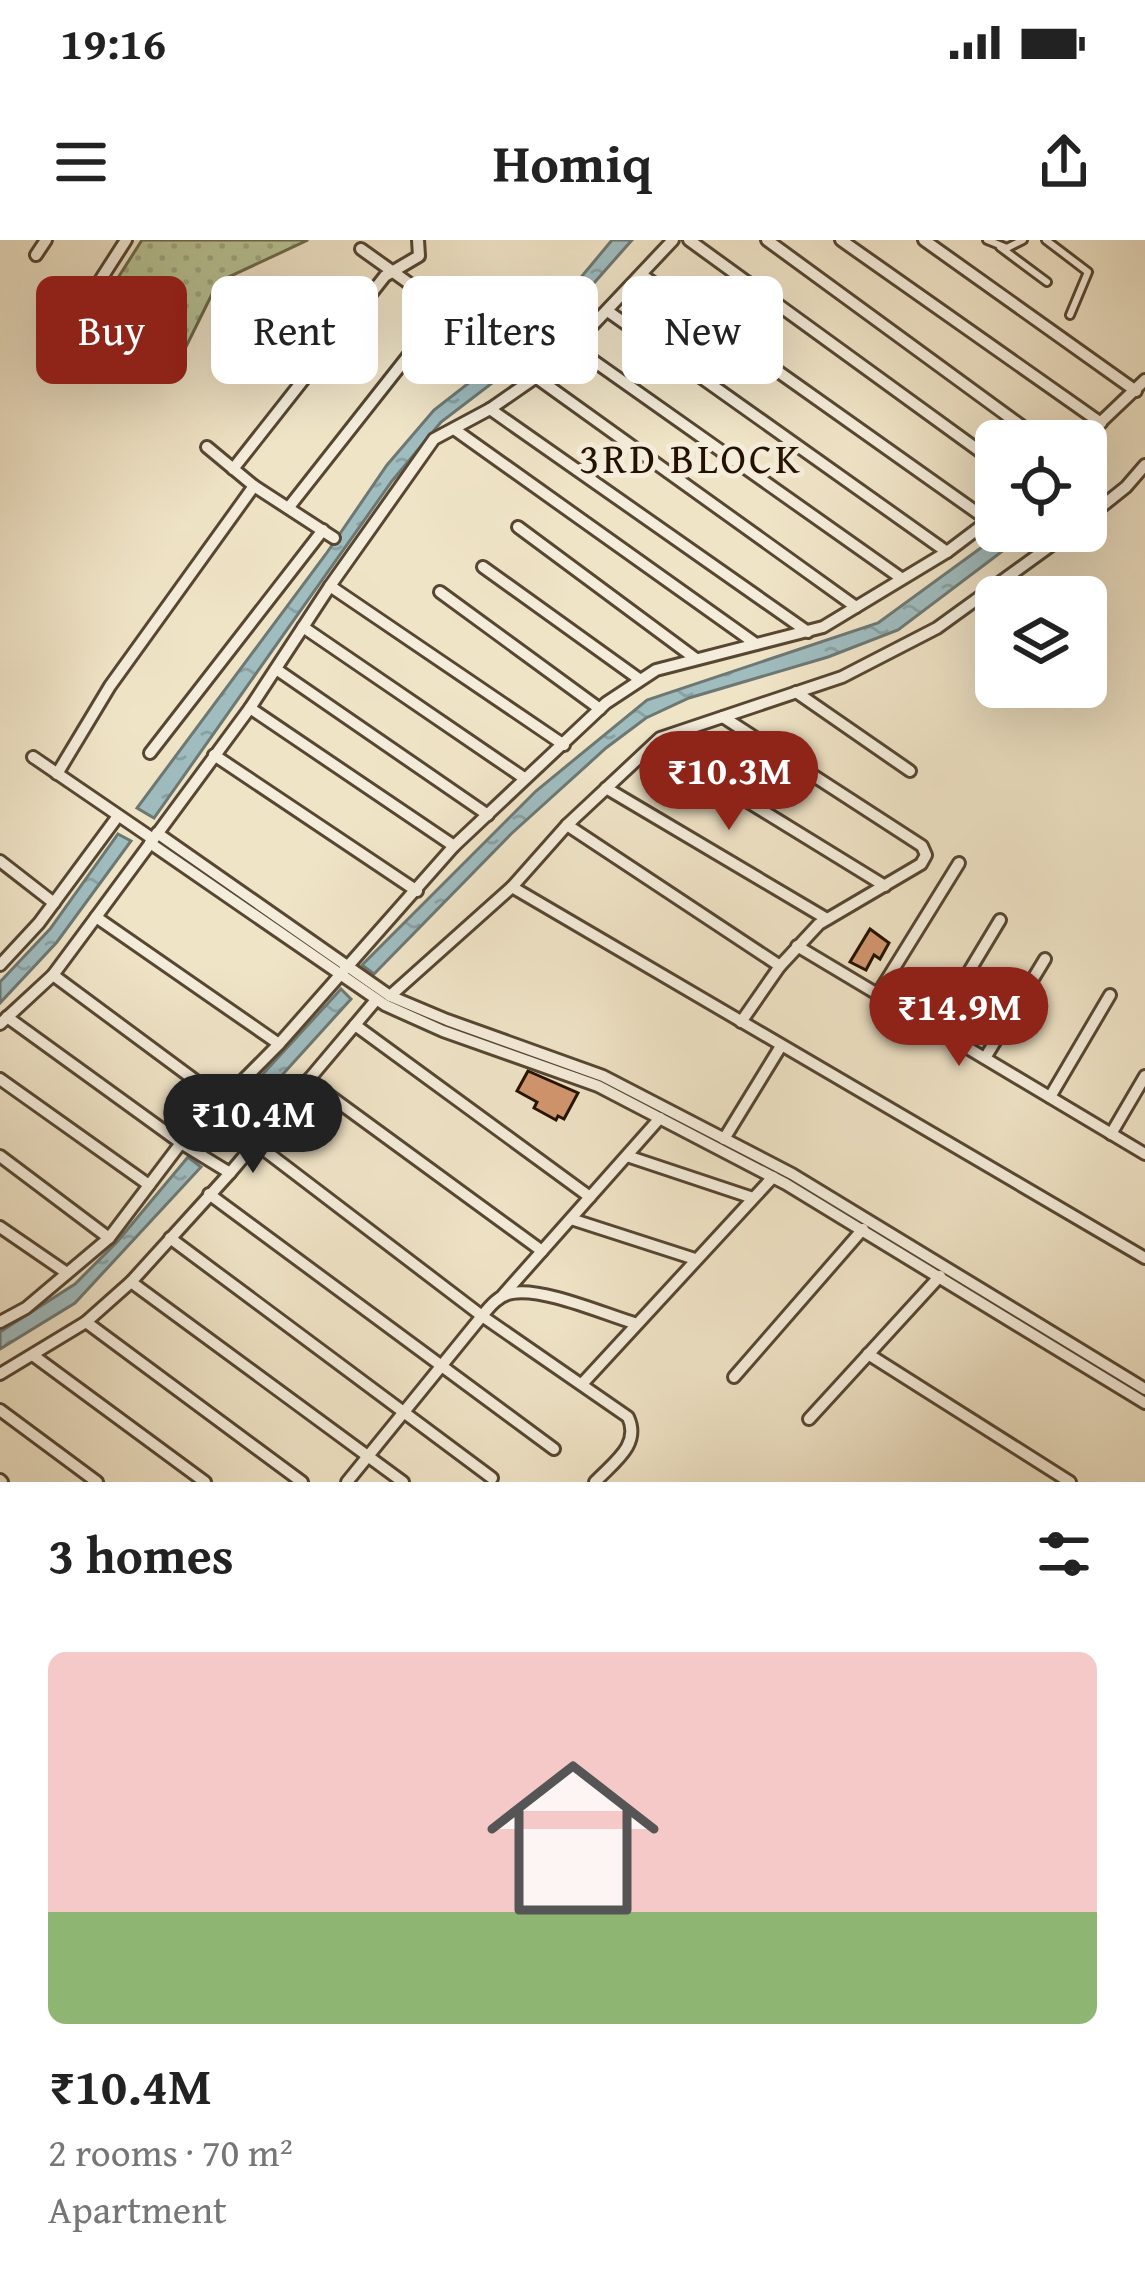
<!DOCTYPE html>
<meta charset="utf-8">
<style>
:root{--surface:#fff;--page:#f6f6f6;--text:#222;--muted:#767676;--line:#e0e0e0;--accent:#8f2418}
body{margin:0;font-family:"Gentium Book Plus",serif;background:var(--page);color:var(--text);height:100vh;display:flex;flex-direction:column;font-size:45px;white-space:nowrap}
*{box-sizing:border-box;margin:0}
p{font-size:39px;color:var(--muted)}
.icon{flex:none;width:66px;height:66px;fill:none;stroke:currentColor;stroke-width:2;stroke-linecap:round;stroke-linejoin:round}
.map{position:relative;height:1242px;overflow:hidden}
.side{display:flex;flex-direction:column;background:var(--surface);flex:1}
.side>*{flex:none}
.banner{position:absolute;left:36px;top:36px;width:1074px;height:108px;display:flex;gap:24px}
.tools{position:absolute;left:975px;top:180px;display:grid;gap:24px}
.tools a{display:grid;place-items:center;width:132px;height:132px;border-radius:18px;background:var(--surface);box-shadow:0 12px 48px #0002;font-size:60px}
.price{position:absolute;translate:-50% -102px;padding:0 27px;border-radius:42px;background:var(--accent);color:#fff;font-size:39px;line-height:78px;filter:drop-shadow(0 3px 6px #0008)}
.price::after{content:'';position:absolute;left:50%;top:72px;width:36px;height:27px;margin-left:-18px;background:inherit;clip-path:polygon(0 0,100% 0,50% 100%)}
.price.current{background:#222;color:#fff}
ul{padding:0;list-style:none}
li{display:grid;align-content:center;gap:24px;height:636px;padding:0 48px}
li+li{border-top:3px solid var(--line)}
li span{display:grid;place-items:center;height:372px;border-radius:18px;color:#555}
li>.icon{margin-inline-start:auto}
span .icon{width:216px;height:216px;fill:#fffc;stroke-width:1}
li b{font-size:51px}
h2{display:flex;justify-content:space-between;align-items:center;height:144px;padding:0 48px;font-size:51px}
.pill{padding:0 42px;border-radius:18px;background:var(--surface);box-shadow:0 12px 48px #0002;font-size:42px;line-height:108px}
.pill.current{background:var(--accent);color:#fff}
.status{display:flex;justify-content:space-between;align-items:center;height:84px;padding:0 60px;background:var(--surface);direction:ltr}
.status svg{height:33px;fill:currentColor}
header{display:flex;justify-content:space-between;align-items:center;height:156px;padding:0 48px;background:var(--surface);font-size:54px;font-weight:700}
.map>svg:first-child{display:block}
.park{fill:url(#park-dots);stroke:#6e6b4b;stroke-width:3}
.water{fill:url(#water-ripples);stroke:#6d7873;stroke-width:3}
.building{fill:#d3976f;stroke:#231200;stroke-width:3}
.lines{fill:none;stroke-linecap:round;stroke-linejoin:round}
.lane-casing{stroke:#564632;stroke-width:12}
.street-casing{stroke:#564632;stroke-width:16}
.lane{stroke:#f5eddb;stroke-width:6}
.street{stroke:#f5eddb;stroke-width:10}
.labels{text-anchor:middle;stroke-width:10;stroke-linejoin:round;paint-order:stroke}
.quarter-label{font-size:42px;letter-spacing:3px;fill:#231200;stroke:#f5eddb}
</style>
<div class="status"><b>19:16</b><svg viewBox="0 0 49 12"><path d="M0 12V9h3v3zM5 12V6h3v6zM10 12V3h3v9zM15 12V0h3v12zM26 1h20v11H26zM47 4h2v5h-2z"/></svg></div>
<header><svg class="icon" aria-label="menu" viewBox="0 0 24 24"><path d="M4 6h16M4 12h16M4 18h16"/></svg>Homiq<svg class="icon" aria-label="share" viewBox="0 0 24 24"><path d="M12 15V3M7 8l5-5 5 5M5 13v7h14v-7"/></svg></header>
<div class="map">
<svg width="1145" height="1242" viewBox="0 0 1145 1242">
<defs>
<pattern id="park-dots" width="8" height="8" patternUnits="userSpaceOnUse" patternTransform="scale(3)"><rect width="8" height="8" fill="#b9c496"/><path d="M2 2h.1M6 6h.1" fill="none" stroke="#9fa780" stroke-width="1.8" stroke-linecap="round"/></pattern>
<pattern id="water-ripples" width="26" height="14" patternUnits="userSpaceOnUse" patternTransform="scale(3)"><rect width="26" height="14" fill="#9fbcbf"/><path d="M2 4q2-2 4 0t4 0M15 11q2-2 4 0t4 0" fill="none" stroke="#89a1a2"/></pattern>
</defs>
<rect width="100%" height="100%" fill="#f0e4c7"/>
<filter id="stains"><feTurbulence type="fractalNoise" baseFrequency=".00167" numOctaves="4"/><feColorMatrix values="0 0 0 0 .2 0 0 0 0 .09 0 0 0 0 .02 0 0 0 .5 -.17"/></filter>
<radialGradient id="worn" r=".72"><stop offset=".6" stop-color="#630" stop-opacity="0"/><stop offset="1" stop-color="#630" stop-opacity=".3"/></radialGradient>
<path class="park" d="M142 0H308L218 42 178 123 100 66Z"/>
<g class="water">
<path d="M612 0H632L534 111 441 182 392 241 154 578 137 568 326 314 387 225 434 170 538 89Z"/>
<path d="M1004 291H1029L898 390 828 417 689 458 646 478 606 508 511 594 374 734 362 725 536 551 647 460 878 383Z"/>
<path d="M118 594 131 601 57 702 0 763V742L50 689Z"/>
<path d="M341 749 351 759 216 908 204 898Z"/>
<path d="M188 917 201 927 75 1063 0 1109V1092L75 1044 117 1002Z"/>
</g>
<g class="building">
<path d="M870 689 889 703 880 719 874 715 866 730 850 722Z"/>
<path d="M528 831 578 853 564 879 558 876 556 880 534 868 537 862 517 851Z"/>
</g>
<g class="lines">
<defs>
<g id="lane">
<path d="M987 0 1007 8 1023 0"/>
<path d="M1046 0 1088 32 1070 75"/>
<path d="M1000 7 1047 42"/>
</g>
<g id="street">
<path d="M689 0 996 223"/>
<path d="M767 0 1042 201"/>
<path d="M841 0 1101 183"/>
<path d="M924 0 1136 151"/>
<path d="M36 15 46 0"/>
<path d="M642 35 989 281"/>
<path d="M92 53 126 0"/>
<path d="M609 72 947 312"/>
<path d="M574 107 901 338"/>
<path d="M537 138 856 367"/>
<path d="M490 169 808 392"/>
<path d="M454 189 756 404"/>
<path d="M1081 201 1145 140"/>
<path d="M207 207 254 246 334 298"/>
<path d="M233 229 385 36 419 16 418 0"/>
<path d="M289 267 445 69 361 9"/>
<path d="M1086 279 1126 247 1145 225"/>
<path d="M518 287 696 419"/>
<path d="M483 327 639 439"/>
<path d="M330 346 564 505"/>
<path d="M440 352 600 469"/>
<path d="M303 387 524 538"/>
<path d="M276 429 488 575"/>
<path d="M796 452 910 531"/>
<path d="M250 468 454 606"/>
<path d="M723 477 922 606 926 615 921 624 819 684 780 726 741 782"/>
<path d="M654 504 885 646"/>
<path d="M150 513 323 290"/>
<path d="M214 515 417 651"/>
<path d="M33 517 153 599"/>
<path d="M57 534 110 446 254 246"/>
<path d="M606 548 827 679"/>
<path d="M567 585 780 726"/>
<path d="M157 593 390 756 447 780 603 836 792 934 1145 1149"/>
<path d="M150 603 385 765 443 791 598 846 786 944 1145 1163"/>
<path d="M0 621 54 663"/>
<path d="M512 647 1145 1018"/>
<path d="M96 677 279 804"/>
<path d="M797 706 1145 914"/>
<path d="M0 725 39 683 118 576"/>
<path d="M53 735 223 861"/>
<path d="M878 754 959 623"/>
<path d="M390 756 512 647 567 585 660 498 842 437 937 388 1071 291"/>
<path d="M0 784 53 735 96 677 250 468 330 346 434 199 490 169 558 122 673 0"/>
<path d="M355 785 590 957"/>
<path d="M935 788 1000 680"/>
<path d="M985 818 1045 719"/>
<path d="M0 839 149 945"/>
<path d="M308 840 542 1011"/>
<path d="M1050 857 1110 755"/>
<path d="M1111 894 1145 836"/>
<path d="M724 899 781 806"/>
<path d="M255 903 482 1076 628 1177C641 1205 614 1222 595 1242"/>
<path d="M0 916 109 998"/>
<path d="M627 916 753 958"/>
<path d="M230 933 376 760"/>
<path d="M209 954 554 1209"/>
<path d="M571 979 695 1019"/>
<path d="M0 987 67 1033"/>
<path d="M170 998 492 1238"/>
<path d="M131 1042 403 1242"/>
<path d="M503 1055 660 878"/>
<path d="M0 1082 26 1068 109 998 181 903 279 804 454 606 606 463 656 430 823 387 947 312 996 275"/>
<path d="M86 1082 302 1242"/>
<path d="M868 1114 1070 1242"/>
<path d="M34 1116 205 1242"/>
<path d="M0 1134 86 1082 131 1042 230 933 181 903 7 777"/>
<path d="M734 1137 863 989"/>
<path d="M582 1144 773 937"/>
<path d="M0 1170 97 1242"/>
<path d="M809 1179 940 1036"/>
<path d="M0 1240 2 1242"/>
<path d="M347 1242 482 1076C490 1066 499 1055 512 1053 542 1047 604 1074 634 1083"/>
</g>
</defs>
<use href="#lane" class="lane-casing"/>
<use href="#street" class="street-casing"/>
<use href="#lane" class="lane"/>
<use href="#street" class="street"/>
</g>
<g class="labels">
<g class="quarter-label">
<text x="691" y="233">3RD BLOCK</text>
</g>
</g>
<rect width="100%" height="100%" filter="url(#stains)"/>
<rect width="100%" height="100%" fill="url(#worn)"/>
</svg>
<div class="tools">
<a><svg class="icon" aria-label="locate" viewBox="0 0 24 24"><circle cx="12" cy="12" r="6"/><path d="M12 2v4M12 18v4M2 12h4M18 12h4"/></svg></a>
<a><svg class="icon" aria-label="layers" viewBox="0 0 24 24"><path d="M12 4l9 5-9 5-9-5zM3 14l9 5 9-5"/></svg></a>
</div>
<b class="price" style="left:729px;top:593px">₹10.3M</b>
<b class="price" style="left:959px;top:829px">₹14.9M</b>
<b class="price current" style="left:253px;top:936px">₹10.4M</b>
<div class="banner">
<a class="pill current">Buy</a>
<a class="pill">Rent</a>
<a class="pill">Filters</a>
<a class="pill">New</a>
</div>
</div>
<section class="side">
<h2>3 homes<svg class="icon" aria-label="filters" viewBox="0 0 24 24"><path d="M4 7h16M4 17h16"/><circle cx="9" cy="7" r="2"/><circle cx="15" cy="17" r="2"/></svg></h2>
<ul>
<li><span style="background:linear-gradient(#f6c9c9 70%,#8fb573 0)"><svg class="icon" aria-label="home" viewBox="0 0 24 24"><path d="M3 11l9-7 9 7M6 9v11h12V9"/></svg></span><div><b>₹10.4M</b><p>2 rooms · 70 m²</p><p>Apartment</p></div></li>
</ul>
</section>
